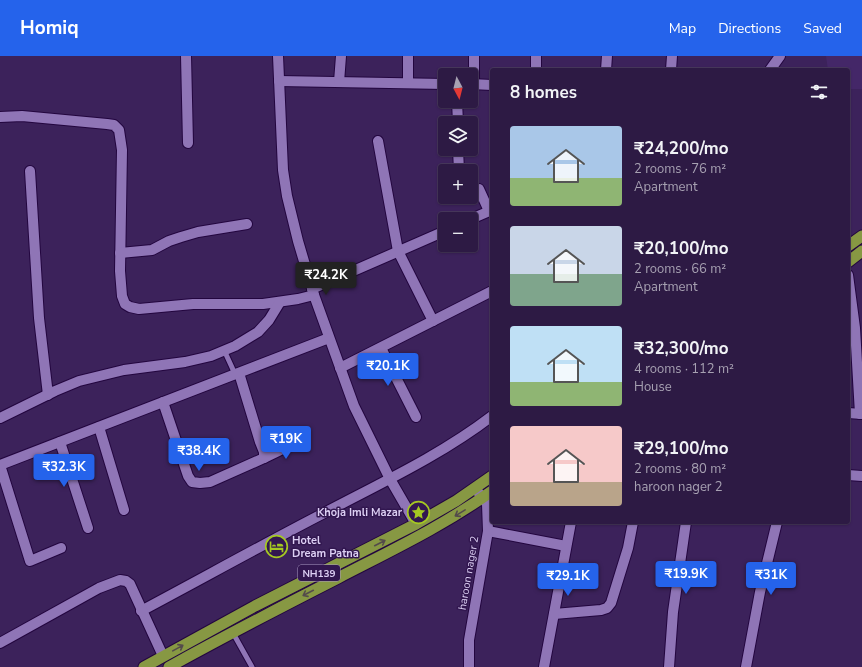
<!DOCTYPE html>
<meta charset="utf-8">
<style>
:root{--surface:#2d1a44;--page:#39274f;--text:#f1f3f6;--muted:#a7a1b2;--line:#48385d;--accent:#2563eb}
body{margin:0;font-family:"Nunito Sans",sans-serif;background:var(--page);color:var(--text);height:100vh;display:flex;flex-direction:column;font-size:15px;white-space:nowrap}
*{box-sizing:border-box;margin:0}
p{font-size:13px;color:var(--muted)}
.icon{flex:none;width:22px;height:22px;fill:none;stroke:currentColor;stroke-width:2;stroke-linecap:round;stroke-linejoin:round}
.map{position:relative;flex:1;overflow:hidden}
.side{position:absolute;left:490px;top:12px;width:360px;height:456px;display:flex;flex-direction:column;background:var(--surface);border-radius:4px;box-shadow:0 1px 3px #0004,0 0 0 1px var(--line)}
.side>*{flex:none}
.needle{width:26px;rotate:173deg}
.controls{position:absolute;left:438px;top:12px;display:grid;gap:8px}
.controls a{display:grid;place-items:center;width:40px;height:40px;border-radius:4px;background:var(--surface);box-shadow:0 1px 3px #0004,0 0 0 1px var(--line);font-size:20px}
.price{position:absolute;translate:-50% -34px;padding:0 9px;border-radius:4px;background:var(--accent);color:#fff;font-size:13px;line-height:26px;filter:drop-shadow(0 1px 2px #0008)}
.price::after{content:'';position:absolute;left:50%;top:24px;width:12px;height:9px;margin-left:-6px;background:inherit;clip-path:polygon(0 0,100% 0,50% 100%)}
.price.selected{background:#222;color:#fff}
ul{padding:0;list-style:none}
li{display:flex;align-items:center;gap:12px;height:100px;padding:0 20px}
li span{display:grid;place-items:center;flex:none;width:112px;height:80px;border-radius:4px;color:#555}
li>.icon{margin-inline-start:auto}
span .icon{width:48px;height:48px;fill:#fffc;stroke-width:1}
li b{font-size:17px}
h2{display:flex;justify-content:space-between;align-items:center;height:48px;padding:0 20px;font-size:17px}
header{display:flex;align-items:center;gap:24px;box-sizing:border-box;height:56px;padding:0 20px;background:var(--accent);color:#fff}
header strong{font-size:19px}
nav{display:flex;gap:22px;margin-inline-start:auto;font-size:14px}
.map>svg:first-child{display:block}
.built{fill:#442768}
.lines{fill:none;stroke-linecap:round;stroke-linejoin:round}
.service-casing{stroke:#23063f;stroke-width:7}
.minor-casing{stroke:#23063f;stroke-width:12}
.tertiary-casing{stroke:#23063f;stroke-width:12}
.trunk-casing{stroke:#23063f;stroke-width:13}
.service{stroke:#8f75b6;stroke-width:5}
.minor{stroke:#8f75b6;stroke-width:10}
.tertiary{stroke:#8f75b6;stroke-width:10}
.trunk{stroke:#879843;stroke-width:11}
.oneway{stroke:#544b4b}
.labels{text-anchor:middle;stroke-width:3;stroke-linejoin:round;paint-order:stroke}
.shield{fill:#321750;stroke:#a998c2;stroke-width:1}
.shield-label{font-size:10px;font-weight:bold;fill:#dccff3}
.poi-label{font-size:11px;font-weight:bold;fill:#dccff3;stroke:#321750;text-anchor:end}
.street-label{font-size:11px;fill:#dccff3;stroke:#321750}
</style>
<header>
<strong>Homiq</strong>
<nav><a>Map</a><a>Directions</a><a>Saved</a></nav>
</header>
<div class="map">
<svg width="862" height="611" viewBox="0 0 862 611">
<rect width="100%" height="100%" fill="#3c225b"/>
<path class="built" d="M826 0H862V33H848V14H828Z"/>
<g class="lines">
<defs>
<g id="service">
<path d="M224 294 235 318"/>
<path d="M233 577 252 611"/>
</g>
<g id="minor">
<path d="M186 0 188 87"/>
<path d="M278 0 283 114 287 140 298 185 314 239 354 350 390 423 416 468"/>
<path d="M408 0V27"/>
<path d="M474 0V28"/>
<path d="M536 0V14"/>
<path d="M606 14 607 0"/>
<path d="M671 14 672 0"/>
<path d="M770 14 780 0"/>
<path d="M279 25 445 28"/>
<path d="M339 26 341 0"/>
<path d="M471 28 492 29"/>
<path d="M457 45 458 67"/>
<path d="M0 61 22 60 107 68 114 69 119 74 122 94 120 215 122 240 125 248 130 251 139 253 193 248H263L298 243 314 239"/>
<path d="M378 85 398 195 433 265"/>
<path d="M458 93 459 115"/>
<path d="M30 115 39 262 48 339"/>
<path d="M479 133 489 155"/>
<path d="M471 163 492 154"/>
<path d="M120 197 152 194 169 185 181 181 198 176 247 168"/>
<path d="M848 219 855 272 860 358"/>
<path d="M312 233 445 175"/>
<path d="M381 292 416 361"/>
<path d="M340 312 492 235"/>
<path d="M163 346 188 420 192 426 200 427 210 426 264 402V396L260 386 239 317"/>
<path d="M848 357 862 358"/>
<path d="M0 362 55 335 79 325 124 314 185 306 211 300 235 290 258 276 269 264 280 246"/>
<path d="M99 371 124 454"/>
<path d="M60 386 88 472"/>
<path d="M264 402 297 386"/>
<path d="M848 419 862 420"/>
<path d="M488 475 566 490"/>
<path d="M61 492 30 505 0 409 329 282"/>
<path d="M141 555C203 522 264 488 326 456 383 426 441 399 492 360"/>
<path d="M554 558 601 554 607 552 611 547 628 492 633 466"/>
<path d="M0 587 99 532 120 524 126 525 130 528 163 600"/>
<path d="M544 611 571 466"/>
<path d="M669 611 673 556 686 466"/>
<path d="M746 611 760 536 777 466"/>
</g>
<path id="tertiary" d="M469 611V584L488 475 487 448 483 442 478 436"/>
<g id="trunk">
<path d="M848 190 862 180"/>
<path d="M848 206 862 195"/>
<path d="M144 611 255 550 416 468 456 445 492 420"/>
<path d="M169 611C225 580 281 551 338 522 392 494 443 470 492 435"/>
</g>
</defs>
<use href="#service" class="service-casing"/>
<use href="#minor" class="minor-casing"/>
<use href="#tertiary" class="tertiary-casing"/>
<use href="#trunk" class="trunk-casing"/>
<use href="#service" class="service"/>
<use href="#minor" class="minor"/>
<use href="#tertiary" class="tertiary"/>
<use href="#trunk" class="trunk"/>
</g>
<defs><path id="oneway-shaft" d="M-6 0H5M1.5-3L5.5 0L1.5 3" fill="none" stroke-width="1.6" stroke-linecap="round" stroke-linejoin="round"/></defs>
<g class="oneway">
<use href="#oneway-shaft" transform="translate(460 457) rotate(149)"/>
<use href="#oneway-shaft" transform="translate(380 487) rotate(-27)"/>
<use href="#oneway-shaft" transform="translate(308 537) rotate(153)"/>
<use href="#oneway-shaft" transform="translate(178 592) rotate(-29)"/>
</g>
<defs>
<symbol id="sight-ring" viewBox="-11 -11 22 22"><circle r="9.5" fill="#321750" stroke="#a5c822" stroke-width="1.5"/><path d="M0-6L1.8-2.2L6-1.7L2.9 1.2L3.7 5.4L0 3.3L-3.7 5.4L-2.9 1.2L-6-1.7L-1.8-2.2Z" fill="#a5c822"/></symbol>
<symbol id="hotel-ring" viewBox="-11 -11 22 22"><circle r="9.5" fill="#321750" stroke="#a5c822" stroke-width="1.5"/><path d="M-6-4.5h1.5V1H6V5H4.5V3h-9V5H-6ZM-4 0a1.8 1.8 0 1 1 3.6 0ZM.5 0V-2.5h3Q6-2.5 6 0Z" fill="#a5c822"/></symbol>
</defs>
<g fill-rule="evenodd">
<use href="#sight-ring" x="406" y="444" width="25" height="25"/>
<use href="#hotel-ring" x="264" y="478" width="25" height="25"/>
</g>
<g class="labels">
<rect class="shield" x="298" y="509" width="42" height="16" rx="3"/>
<g class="shield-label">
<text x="319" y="521">NH139</text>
</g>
<g class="poi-label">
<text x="402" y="460">Khoja Imli Mazar</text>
<text x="292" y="488" text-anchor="start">Hotel<tspan x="292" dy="13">Dream Patna</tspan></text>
</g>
<g class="street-label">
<text transform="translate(468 517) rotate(-80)" y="4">haroon nager 2</text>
</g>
</g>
</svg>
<div class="controls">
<a><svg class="needle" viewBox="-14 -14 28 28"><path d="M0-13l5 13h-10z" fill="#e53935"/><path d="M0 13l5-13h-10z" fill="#a7a1b2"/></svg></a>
<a><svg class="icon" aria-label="layers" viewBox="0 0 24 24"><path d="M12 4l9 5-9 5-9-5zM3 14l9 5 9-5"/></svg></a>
<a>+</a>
<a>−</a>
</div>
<b class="price selected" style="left:326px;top:240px">₹24.2K</b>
<b class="price" style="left:388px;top:331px">₹20.1K</b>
<b class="price" style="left:286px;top:404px">₹19K</b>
<b class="price" style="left:199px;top:416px">₹38.4K</b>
<b class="price" style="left:64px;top:432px">₹32.3K</b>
<b class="price" style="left:686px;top:539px">₹19.9K</b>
<b class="price" style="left:771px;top:540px">₹31K</b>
<b class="price" style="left:568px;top:541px">₹29.1K</b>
<section class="side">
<h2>8 homes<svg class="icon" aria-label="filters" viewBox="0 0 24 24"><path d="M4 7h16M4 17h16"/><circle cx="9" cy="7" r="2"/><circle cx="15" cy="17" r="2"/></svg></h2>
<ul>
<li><span style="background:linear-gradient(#a9c7e8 65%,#8fb573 0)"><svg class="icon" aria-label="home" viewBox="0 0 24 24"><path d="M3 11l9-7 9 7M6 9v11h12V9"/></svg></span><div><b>₹24,200/mo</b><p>2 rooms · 76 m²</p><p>Apartment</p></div></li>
<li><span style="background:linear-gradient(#c9d6e8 60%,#7fa58c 0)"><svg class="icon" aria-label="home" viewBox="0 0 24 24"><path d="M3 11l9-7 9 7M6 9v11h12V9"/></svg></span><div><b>₹20,100/mo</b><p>2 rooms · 66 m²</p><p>Apartment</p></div></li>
<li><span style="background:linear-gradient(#bfe0f5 70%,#8fb573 0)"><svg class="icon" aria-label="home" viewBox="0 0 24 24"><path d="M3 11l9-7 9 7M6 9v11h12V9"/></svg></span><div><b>₹32,300/mo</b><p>4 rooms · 112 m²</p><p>House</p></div></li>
<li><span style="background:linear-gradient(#f6c9c9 70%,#b9a48a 0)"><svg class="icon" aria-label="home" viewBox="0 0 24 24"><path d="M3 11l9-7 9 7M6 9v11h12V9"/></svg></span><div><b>₹29,100/mo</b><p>2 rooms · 80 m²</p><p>haroon nager 2</p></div></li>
</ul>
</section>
</div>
